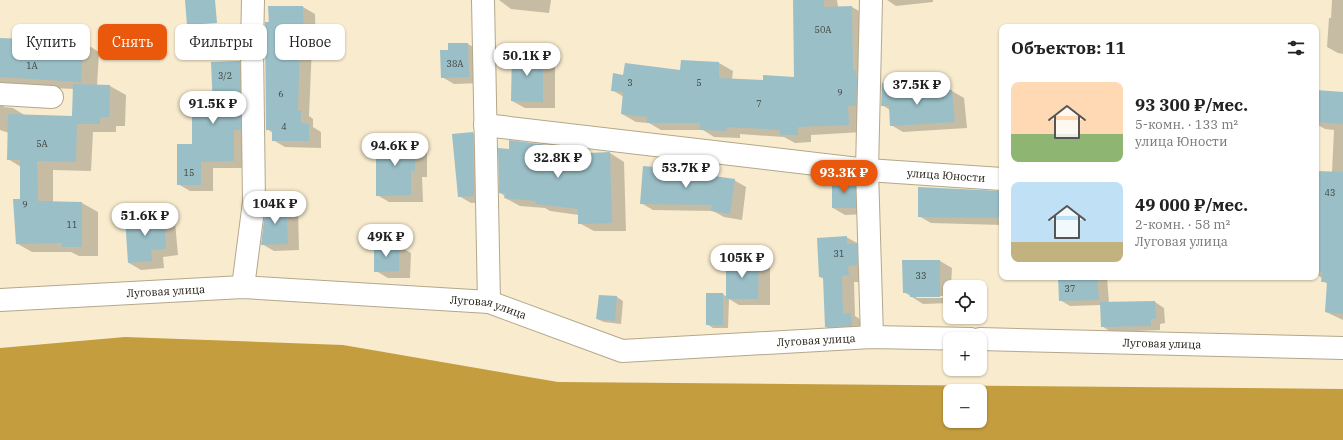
<!DOCTYPE html>
<html lang="ru">
<meta charset="utf-8">
<style>
:root{--surface:#fff;--page:#f6f6f6;--text:#222;--muted:#767676;--accent:#ea580c}
body{margin:0;font-family:"IBM Plex Serif",serif;background:var(--page);color:var(--text);height:100vh;display:flex;flex-direction:column;font-size:15px;white-space:nowrap}
*{box-sizing:border-box;margin:0}
p{font-size:13px;color:var(--muted)}
.icon{flex:none;width:22px;height:22px;fill:none;stroke:currentColor;stroke-width:2;stroke-linecap:round;stroke-linejoin:round}
.map{position:relative;flex:1;overflow:hidden}
.details{position:absolute;left:999px;top:24px;width:320px;height:256px;display:flex;flex-direction:column;background:var(--surface);border-radius:8px;box-shadow:0 1px 3px #0004}
.details>*{flex:none}
.hud{position:absolute;left:12px;top:24px;width:380px;height:36px;display:flex;gap:8px}
.controls{position:absolute;left:943px;top:280px;display:grid;gap:8px}
.controls a{display:grid;place-items:center;width:44px;height:44px;border-radius:8px;background:var(--surface);box-shadow:0 1px 3px #0004;font-size:20px}
.price{position:absolute;translate:-50% -34px;padding:0 9px;border-radius:14px;background:#fff;color:#222;font-size:13px;line-height:26px;filter:drop-shadow(0 1px 2px #0008)}
.price::after{content:'';position:absolute;left:50%;top:24px;width:12px;height:9px;margin-left:-6px;background:inherit;clip-path:polygon(0 0,100% 0,50% 100%)}
.price.selected{background:var(--accent);color:#fff}
ul{padding:0;list-style:none}
li{display:flex;align-items:center;gap:12px;height:100px;padding:0 12px}
li span{display:grid;place-items:center;flex:none;width:112px;height:80px;border-radius:8px;color:#555}
li>.icon{margin-inline-start:auto}
span .icon{width:48px;height:48px;fill:#fffc;stroke-width:1}
li b{font-size:17px}
h2{display:flex;justify-content:space-between;align-items:center;height:48px;padding:0 12px;font-size:17px}
.chip{padding:0 14px;border-radius:8px;background:var(--surface);box-shadow:0 1px 3px #0004;font-size:14px;line-height:36px}
.chip.selected{background:var(--accent);color:#fff}
.map>svg:first-child{display:block}
.water{fill:#c39d3e;fill-rule:evenodd}
.shadow{fill:#0003;fill-rule:evenodd}
.building{fill:#9abfc7}
.lines{fill:none;stroke-linecap:round;stroke-linejoin:round}
.minor-casing{stroke:#b4a78b;stroke-width:24}
.minor{stroke:#fff;stroke-width:22}
.labels{text-anchor:middle;stroke-width:4;stroke-linejoin:round;paint-order:stroke}
.number-label{font-size:9px;fill:#3c413b}
.street-label{font-size:11px;fill:#1c170c;stroke:#fef9ed}
</style>
<div class="map">
<svg width="1343" height="440" viewBox="0 0 1343 440">
<rect width="100%" height="100%" fill="#f8ebce"/>
<path class="water" d="M125 337 343 345 558 382 1343 389V440H0V348ZM950 391H980V421H950Z"/>
<g class="shadow">
<path d="M499 0H551L549 13 511 9Z"/>
<path d="M794 0H837L838 7H852L866 15 863 132 811 135V142L795 143 784 137 740 134V138L714 137 703 130H661L649 123 636 122 622 114 624 97 612 90 624 76 681 71 682 61 719 63 733 71 732 79 764 81 795 78Z"/>
<path d="M887 0H933V2L896 6Z"/>
<path d="M1332 0H1343V54L1338 53 1327 47 1329 18H1331Z"/>
<path d="M269 7H303L315 14 316 45H312L309 116 313 119V127L321 132V148L285 147 273 140V133L267 129Z"/>
<path d="M0 39 83 42 99 52 97 86H110L126 95 125 126H116V132H93L91 171 53 170V203H82L98 212V256H79L71 252H32L16 243 21 200V167L8 159 9 133 0 130ZM31 87 74 89 73 117 26 116 13 108 4 107 3 103Z"/>
<path d="M449 44H468L480 51 481 83 454 84 442 77 449 51Z"/>
<path d="M513 52 543 53 555 60V108H525L512 101Z"/>
<path d="M239 62 251 69 246 168H213V191H190L178 184 214 108Z"/>
<path d="M899 83 911 90 912 94 952 91 964 98 967 128 903 132 891 125 890 110 882 105Z"/>
<path d="M1316 91 1343 93V320L1326 312 1328 284 1322 281V278L1316 274 1319 172H1332L1334 130 1325 129 1316 124Z"/>
<path d="M473 133 485 140 486 202 471 203 459 196Z"/>
<path d="M377 141 415 142 427 149V177H422L423 202H389L377 195Z"/>
<path d="M568 149 578 154 610 153 624 162 626 231H594L579 223V215L550 211 545 208 520 206 505 198V196L500 193Z"/>
<path d="M667 169 672 172 699 173 703 176 734 180 746 187 742 220 724 217 713 211 653 210 641 203Z"/>
<path d="M855 182 867 189V214L845 215 833 208Z"/>
<path d="M1002 192V225L931 223 919 216Z"/>
<path d="M286 203 298 210 299 250 274 251 262 244Z"/>
<path d="M163 215 175 222 178 255 163 257 164 268 141 270 129 263Z"/>
<path d="M846 237 859 244 861 282H854L855 316 863 321 864 332 838 333 826 327 824 279 820 277Z"/>
<path d="M398 246 411 253 410 278H388L376 271Z"/>
<path d="M758 261 770 268V305H739L729 299 728 328H713L707 324 723 294 727 297Z"/>
<path d="M940 261 952 268 950 303 923 304 904 292ZM915 296H945V298H917Z"/>
<path d="M1059 277H1107L1109 303 1155 302 1164 308 1165 323 1160 324V330L1111 332 1102 326 1101 305 1070 306 1060 300Z"/>
<path d="M599 296 617 297 623 301 621 324 604 322 597 319Z"/>
</g>
<g class="building">
<path d="M185 0H215L217 23 187 25Z"/>
<path d="M793 0H824V7L852 6 853 70H856L857 83 856 106H848L849 125 798 127V135H780V130L727 127 726 131 700 130V123H647V117L621 114 623 92 611 91 613 73 623 75 625 63 680 70 681 60 719 62V78L763 80V75L794 77Z"/>
<path d="M268 6H303L304 38H300L298 111H301V123L309 124V141H272V130H266L265 22H269Z"/>
<path d="M0 38 83 41 81 82 0 77Z"/>
<path d="M448 43H468L469 77 441 78 440 50H448Z"/>
<path d="M512 51 543 52V102L511 101Z"/>
<path d="M240 61 241 130H234V161L201 162V185H177V144H192V108L213 107 211 62Z"/>
<path d="M900 82V94L952 90 955 122 890 126 889 106H881L882 83Z"/>
<path d="M73 84 110 85 109 117H100V124H77L76 162 37 161 38 201 82 202V247H62V243L16 244 13 199H20V160H7L8 114 72 116Z"/>
<path d="M1316 90 1343 92V124L1316 122Z"/>
<path d="M473 132 474 196 458 197 452 134Z"/>
<path d="M376 140 415 141V171H411V195L376 196Z"/>
<path d="M509 140 569 148 568 154 610 152 612 223 578 224V209L535 204 536 201 504 198 505 193H499L498 148 509 149Z"/>
<path d="M643 166 667 168V171L699 172V174L735 179 730 214 711 211 712 205 640 204Z"/>
<path d="M1318 171 1343 172V314L1325 312 1327 282H1321L1322 272H1316Z"/>
<path d="M832 180 855 181 856 208H832Z"/>
<path d="M918 187 1002 191V218L918 217Z"/>
<path d="M286 202 288 244 261 245 266 203Z"/>
<path d="M164 214 166 249 151 250 152 261 128 263 125 217Z"/>
<path d="M847 236V244L857 243V265L848 266 849 275 842 276 843 314 851 313 852 326 825 327 823 277H819L817 238Z"/>
<path d="M374 245H399V271L374 272Z"/>
<path d="M726 260H759L758 299H726Z"/>
<path d="M902 260H940V297H910V293H903Z"/>
<path d="M1058 277H1097L1099 300 1059 301Z"/>
<rect x="706" y="293" width="17" height="32"/>
<path d="M599 295 617 296 615 321 596 319Z"/>
<path d="M1155 301 1156 319H1151V326L1101 327 1100 302Z"/>
</g>
<g class="lines">
<defs>
<g id="minor">
<path d="M483 0 489 302"/>
<path d="M871 0 867 170 872 337"/>
<path d="M0 94 52 97"/>
<path id="s1" d="M485 125 867 170 1002 179"/>
<path d="M243 287 254 202 252 47 253 0"/>
<path id="s2" d="M0 300 243 287 489 302 622 351 872 337 971 339"/>
<path id="s3" d="M980 339 1343 348"/>
</g>
</defs>
<use href="#minor" class="minor-casing"/>
<use href="#minor" class="minor"/>
</g>
<g class="labels">
<g class="number-label">
<text x="823" y="33">50А</text>
<text x="455" y="67">38А</text>
<text x="32" y="69">1А</text>
<text x="225" y="79">3/2</text>
<text x="630" y="86">3</text>
<text x="699" y="86">5</text>
<text x="840" y="96">9</text>
<text x="281" y="97">6</text>
<text x="759" y="107">7</text>
<text x="284" y="130">4</text>
<text x="42" y="147">5А</text>
<text x="189" y="176">15</text>
<text x="1330" y="196">43</text>
<text x="25" y="208">9</text>
<text x="72" y="228">11</text>
<text x="839" y="257">31</text>
<text x="921" y="279">33</text>
<text x="1070" y="292">37</text>
</g>
<g class="street-label">
<text dy="4" stroke="none"><textPath href="#s1" startOffset="464">улица Юности</textPath></text>
<text dy="4" stroke="none"><textPath href="#s2" startOffset="166">Луговая улица</textPath></text>
<text dy="4" stroke="none"><textPath href="#s2" startOffset="490">Луговая улица</textPath></text>
<text dy="4" stroke="none"><textPath href="#s2" startOffset="826">Луговая улица</textPath></text>
<text dy="4" stroke="none"><textPath href="#s3" startOffset="182">Луговая улица</textPath></text>
</g>
</g>
</svg>
<div class="controls">
<a><svg class="icon" aria-label="locate" viewBox="0 0 24 24"><circle cx="12" cy="12" r="6"/><path d="M12 2v4M12 18v4M2 12h4M18 12h4"/></svg></a>
<a>+</a>
<a>−</a>
</div>
<b class="price" style="left:527px;top:77px">50.1K ₽</b>
<b class="price" style="left:917px;top:106px">37.5K ₽</b>
<b class="price" style="left:213px;top:125px">91.5K ₽</b>
<b class="price" style="left:395px;top:167px">94.6K ₽</b>
<b class="price" style="left:558px;top:179px">32.8K ₽</b>
<b class="price" style="left:686px;top:189px">53.7K ₽</b>
<b class="price selected" style="left:844px;top:194px">93.3K ₽</b>
<b class="price" style="left:275px;top:225px">104K ₽</b>
<b class="price" style="left:145px;top:237px">51.6K ₽</b>
<b class="price" style="left:386px;top:258px">49K ₽</b>
<b class="price" style="left:742px;top:279px">105K ₽</b>
<div class="hud">
<a class="chip">Купить</a>
<a class="chip selected">Снять</a>
<a class="chip">Фильтры</a>
<a class="chip">Новое</a>
</div>
<section class="details">
<h2>Объектов: 11<svg class="icon" aria-label="filters" viewBox="0 0 24 24"><path d="M4 7h16M4 17h16"/><circle cx="9" cy="7" r="2"/><circle cx="15" cy="17" r="2"/></svg></h2>
<ul>
<li><span style="background:linear-gradient(#ffd9b3 65%,#8fb573 0)"><svg class="icon" aria-label="home" viewBox="0 0 24 24"><path d="M3 11l9-7 9 7M6 9v11h12V9"/></svg></span><div><b>93 300 ₽/мес.</b><p>5-комн. · 133 m²</p><p>улица Юности</p></div></li>
<li><span style="background:linear-gradient(#bfe0f5 75%,#c2b280 0)"><svg class="icon" aria-label="home" viewBox="0 0 24 24"><path d="M3 11l9-7 9 7M6 9v11h12V9"/></svg></span><div><b>49 000 ₽/мес.</b><p>2-комн. · 58 m²</p><p>Луговая улица</p></div></li>
</ul>
</section>
</div>
